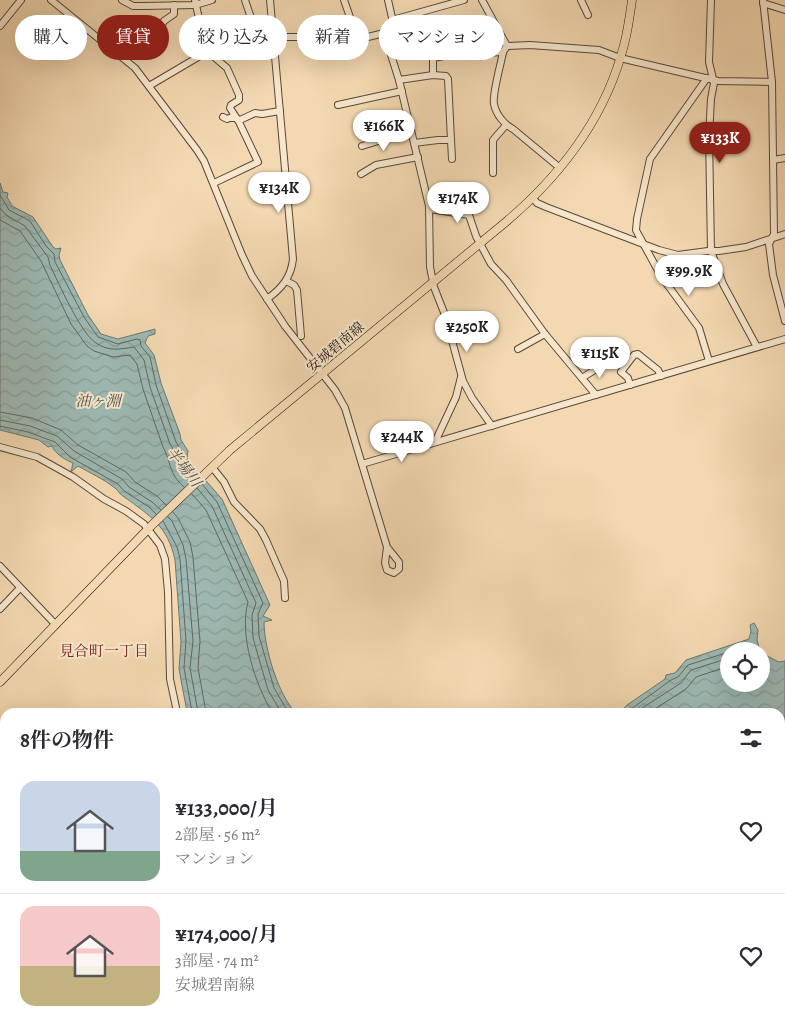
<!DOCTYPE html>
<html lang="ja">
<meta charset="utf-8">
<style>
:root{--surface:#fff;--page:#f2f2f3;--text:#2b2b33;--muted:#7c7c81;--line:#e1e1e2;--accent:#8f2418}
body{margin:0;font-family:Alegreya,"Noto Serif JP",serif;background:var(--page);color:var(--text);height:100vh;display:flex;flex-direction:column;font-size:19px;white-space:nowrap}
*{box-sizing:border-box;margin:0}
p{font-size:16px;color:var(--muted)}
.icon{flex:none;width:28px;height:28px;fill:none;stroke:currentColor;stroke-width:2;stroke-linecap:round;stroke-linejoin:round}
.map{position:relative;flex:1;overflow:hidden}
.side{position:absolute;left:0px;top:708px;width:785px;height:321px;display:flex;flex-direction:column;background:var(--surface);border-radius:15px 15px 0 0;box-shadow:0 5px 20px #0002}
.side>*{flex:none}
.top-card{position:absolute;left:15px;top:15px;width:500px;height:45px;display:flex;gap:10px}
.fabs{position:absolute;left:720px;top:642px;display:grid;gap:10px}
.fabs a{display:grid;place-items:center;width:50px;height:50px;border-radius:50%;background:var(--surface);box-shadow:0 5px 20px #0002;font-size:25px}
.price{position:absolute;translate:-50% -42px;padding:0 11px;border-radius:18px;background:#fff;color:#222;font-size:16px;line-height:32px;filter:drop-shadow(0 1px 2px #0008)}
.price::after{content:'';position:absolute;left:50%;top:30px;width:15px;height:11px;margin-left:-8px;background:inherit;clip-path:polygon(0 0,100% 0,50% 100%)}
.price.on{background:var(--accent);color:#fff}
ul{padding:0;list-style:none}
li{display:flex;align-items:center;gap:15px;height:125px;padding:0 20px}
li+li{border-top:1px solid var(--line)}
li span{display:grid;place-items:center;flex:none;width:140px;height:100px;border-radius:15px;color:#555}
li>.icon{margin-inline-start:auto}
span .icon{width:60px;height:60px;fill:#fffc;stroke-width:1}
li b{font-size:21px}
h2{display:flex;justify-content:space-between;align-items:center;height:60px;padding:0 20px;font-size:21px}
.tag{padding:0 18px;border-radius:22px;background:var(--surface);box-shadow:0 5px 20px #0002;font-size:18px;line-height:45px}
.tag.on{background:var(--accent);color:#fff}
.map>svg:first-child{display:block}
.water{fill:url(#water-waves);stroke:#6d7971}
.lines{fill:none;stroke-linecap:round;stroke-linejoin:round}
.shore{stroke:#616861;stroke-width:1}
.minor-casing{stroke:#584838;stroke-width:8}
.major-casing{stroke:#25180f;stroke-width:9}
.minor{stroke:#f7e6cc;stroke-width:6}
.major{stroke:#f3d8b1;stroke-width:8}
.labels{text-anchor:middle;stroke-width:4;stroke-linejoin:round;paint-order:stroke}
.street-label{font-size:14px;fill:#25180f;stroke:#f7e6cc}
.water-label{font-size:15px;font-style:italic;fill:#4f5048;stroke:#f7e6cc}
.neighbourhood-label{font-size:15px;fill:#7a1f14;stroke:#f7e6cc}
</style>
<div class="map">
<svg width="785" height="1028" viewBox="0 0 785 1028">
<defs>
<pattern id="water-waves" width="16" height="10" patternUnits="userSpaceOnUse" patternTransform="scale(1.25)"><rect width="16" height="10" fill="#9db9b3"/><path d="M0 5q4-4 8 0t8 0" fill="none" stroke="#879e99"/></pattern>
</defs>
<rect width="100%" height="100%" fill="#f3d8b1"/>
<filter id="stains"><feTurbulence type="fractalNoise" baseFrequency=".004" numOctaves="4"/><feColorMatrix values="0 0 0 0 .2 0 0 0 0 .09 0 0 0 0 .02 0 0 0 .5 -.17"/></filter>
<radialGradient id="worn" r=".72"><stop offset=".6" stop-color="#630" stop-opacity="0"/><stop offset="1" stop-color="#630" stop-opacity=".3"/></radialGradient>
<g class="water">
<path d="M0 183 3 192 8 193 7 197 12 206 33 217 53 247 56 249 61 248 59 255 60 260 88 315 101 334 118 339 155 329V334L148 336 145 343 154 355 161 383 180 434 181 440 188 451 187 458 189 467 207 482 222 499 270 605 263 616 272 620 264 622C264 647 278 694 295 712H187L179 669 181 642 175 560C168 526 149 515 123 496 119 494 119 491 115 488 104 479 90 473 78 466L71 472 73 463C67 461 54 453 52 446L48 447 39 440 0 430Z"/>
<path d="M754 623 758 630 757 640 760 651H729V684H761V653L779 662 785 661V833H780V712H620L627 705 665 679 666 675 675 673 686 660 749 639 751 631 750 625Z"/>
</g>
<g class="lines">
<g class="shore">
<path d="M0 195 9 210 30 221 46 246 54 254 55 262 84 317 98 337 118 344 137 339 140 340 141 346 150 357 156 385 176 442 182 452V459L185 469 194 478"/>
<path d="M0 208 6 215 25 226 48 257 50 265C58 282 81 334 96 343 109 352 120 349 134 347L144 360 150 387 170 444 176 454 179 471 190 482"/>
<path d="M0 220 20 231 41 261 71 324 87 346 94 351 113 357 130 355 137 364 143 389 163 447C172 464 168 473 184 487"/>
<path d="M0 412 32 418 61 430 78 445 126 472 135 482 157 496 166 505"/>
<path d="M0 420 30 426 57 436 74 451 122 479 129 487 152 502 161 510"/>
<path d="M0 426 28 432 55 442 70 457 118 484 124 491 149 507 156 514"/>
<path d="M202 484 217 502 263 603 258 614 259 636 274 688 288 712"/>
<path d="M197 488 212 506 256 603 252 615 253 638 268 690 281 712"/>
<path d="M192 494 206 510 248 602C239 635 255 684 272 712"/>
<path d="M173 512 178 518 190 542 193 557 200 641 198 668 206 712"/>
<path d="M168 517 172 521 183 545 186 559 193 641 190 668 198 712"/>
<path d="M163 521 177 547 180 559 186 641 184 668 192 712"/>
<path d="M627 712 671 680 678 677 688 665 729 652"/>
<path d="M636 712 681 683 691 670 729 658"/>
<path d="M650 712 686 689 696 677 729 666"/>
</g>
<defs>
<g id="minor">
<path d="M51 0 135 68 197 150 204 161 242 255 252 276 285 326 335 390 345 408 387 547 399 562V569L394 573 387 570 385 563 387 547"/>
<path d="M122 0 133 6H143L195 5 212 0"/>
<path d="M195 0 203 38 213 56 227 68 239 95V100L231 105 230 108 239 122 258 162 214 183"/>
<path d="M344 0 352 23 360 38H364L384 33"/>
<path d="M388 0 393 22"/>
<path d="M464 0 396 19 386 29 384 33 399 80 429 206 430 267 434 287 445 315 463 381 472 398 492 426"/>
<path d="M482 0 507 46"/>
<path d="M581 0 588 15"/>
<path d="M711 0 709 62 714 83 711 99 709 136 711 251 723 284 757 347"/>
<path d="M763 0 772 82 774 234 769 244 773 275 785 321"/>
<path d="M763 3 785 10"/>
<path d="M0 26 21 0"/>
<path d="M274 37H299L352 23"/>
<path d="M208 46 252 21 245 0"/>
<path d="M507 46 530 45 599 50 620 58 718 81 772 82"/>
<path d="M507 46 503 52C501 64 492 94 494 104 496 115 505 125 513 129L560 168"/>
<path d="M117 54 127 41 141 37 161 27 164 21 174 14V5"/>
<path d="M433 75V58L466 52 483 53 503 52"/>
<path d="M707 78 650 159 637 219 636 230 638 234 661 276 699 328 709 361"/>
<path d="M399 80 433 75 446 76 448 79 451 140H438L414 143"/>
<path d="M149 86 210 50"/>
<path d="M338 105 402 91"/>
<path d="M223 117 227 119 232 117 240 120 255 113 262 114 280 111"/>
<path d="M451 140 452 159"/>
<path d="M362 146 411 131"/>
<path d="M773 160 785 158"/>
<path d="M493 173V140L506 125"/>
<path d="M361 174 376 165 418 157"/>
<path d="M533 198 537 203 546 207 659 250 678 255 708 251H719L746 247 785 234"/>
<path d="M430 209 469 215 476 236 491 264 506 280 545 334 596 395"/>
<path d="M286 281 294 285 297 290 301 336"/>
<path d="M267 299C281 289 291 278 293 259L270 0"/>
<path d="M518 349 545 334"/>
<path d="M582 378 607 362"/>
<path d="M630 385 628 378 621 372 634 355 638 354 658 370 661 376"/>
<path d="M435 442 456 397 461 377"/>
<path d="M0 447 37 457 73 477 104 499 126 511 144 524 160 545 165 559 168 592 170 679 177 712"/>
<path d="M362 464 785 339"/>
<path d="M212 467 224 482 234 502 260 529 266 540 284 581 285 598"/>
<path d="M0 566 56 625"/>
<path d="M0 609 20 588"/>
<path d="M0 869 5 874"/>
<path d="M0 921 5 924"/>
<path d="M0 951 5 952"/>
<path d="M151 1024 155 1028"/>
<path d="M0 1026 29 1028"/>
<path d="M57 1028 58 1024"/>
</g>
<path id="major" d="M0 682 151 526 230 450 507 221C562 174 606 116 624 45 628 30 630 15 632 0"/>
</defs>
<use href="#minor" class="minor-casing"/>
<use href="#major" class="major-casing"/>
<use href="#minor" class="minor"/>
<use href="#major" class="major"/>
</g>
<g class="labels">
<g class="street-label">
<text transform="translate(335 347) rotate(-40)" y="5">安城碧南線</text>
</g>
<g class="water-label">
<text x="98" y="406">油ヶ淵</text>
<text transform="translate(184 467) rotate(52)" y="5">半場川</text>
</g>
<g class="neighbourhood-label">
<text x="104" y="656">見合町一丁目</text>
</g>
</g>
<rect width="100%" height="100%" filter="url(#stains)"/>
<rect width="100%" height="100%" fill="url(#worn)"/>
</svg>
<div class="fabs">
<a><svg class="icon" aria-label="locate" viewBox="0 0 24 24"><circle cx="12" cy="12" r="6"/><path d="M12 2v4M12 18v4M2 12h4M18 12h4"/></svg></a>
</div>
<b class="price" style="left:384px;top:152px">¥166K</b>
<b class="price on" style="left:720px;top:164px">¥133K</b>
<b class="price" style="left:279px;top:214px">¥134K</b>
<b class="price" style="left:458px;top:224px">¥174K</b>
<b class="price" style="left:689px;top:297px">¥99.9K</b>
<b class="price" style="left:467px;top:353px">¥250K</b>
<b class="price" style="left:600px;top:379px">¥115K</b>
<b class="price" style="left:402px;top:463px">¥244K</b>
<div class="top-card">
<a class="tag">購入</a>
<a class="tag on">賃貸</a>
<a class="tag">絞り込み</a>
<a class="tag">新着</a>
<a class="tag">マンション</a>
</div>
<section class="side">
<h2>8件の物件<svg class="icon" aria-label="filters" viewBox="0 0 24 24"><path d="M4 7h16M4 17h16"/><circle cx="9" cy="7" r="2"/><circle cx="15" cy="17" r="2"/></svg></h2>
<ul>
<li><span style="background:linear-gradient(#c9d6e8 70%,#7fa58c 0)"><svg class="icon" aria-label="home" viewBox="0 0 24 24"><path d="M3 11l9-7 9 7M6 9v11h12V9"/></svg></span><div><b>¥133,000/月</b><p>2部屋 · 56 m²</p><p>マンション</p></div><svg class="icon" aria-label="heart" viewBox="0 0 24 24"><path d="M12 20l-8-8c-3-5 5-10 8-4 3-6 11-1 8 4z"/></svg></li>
<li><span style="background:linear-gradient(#f6c9c9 60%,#c2b280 0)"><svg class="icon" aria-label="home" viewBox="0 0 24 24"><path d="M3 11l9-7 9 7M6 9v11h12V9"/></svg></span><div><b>¥174,000/月</b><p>3部屋 · 74 m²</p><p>安城碧南線</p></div><svg class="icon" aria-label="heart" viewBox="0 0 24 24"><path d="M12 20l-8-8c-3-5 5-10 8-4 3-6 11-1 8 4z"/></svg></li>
</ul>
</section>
</div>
